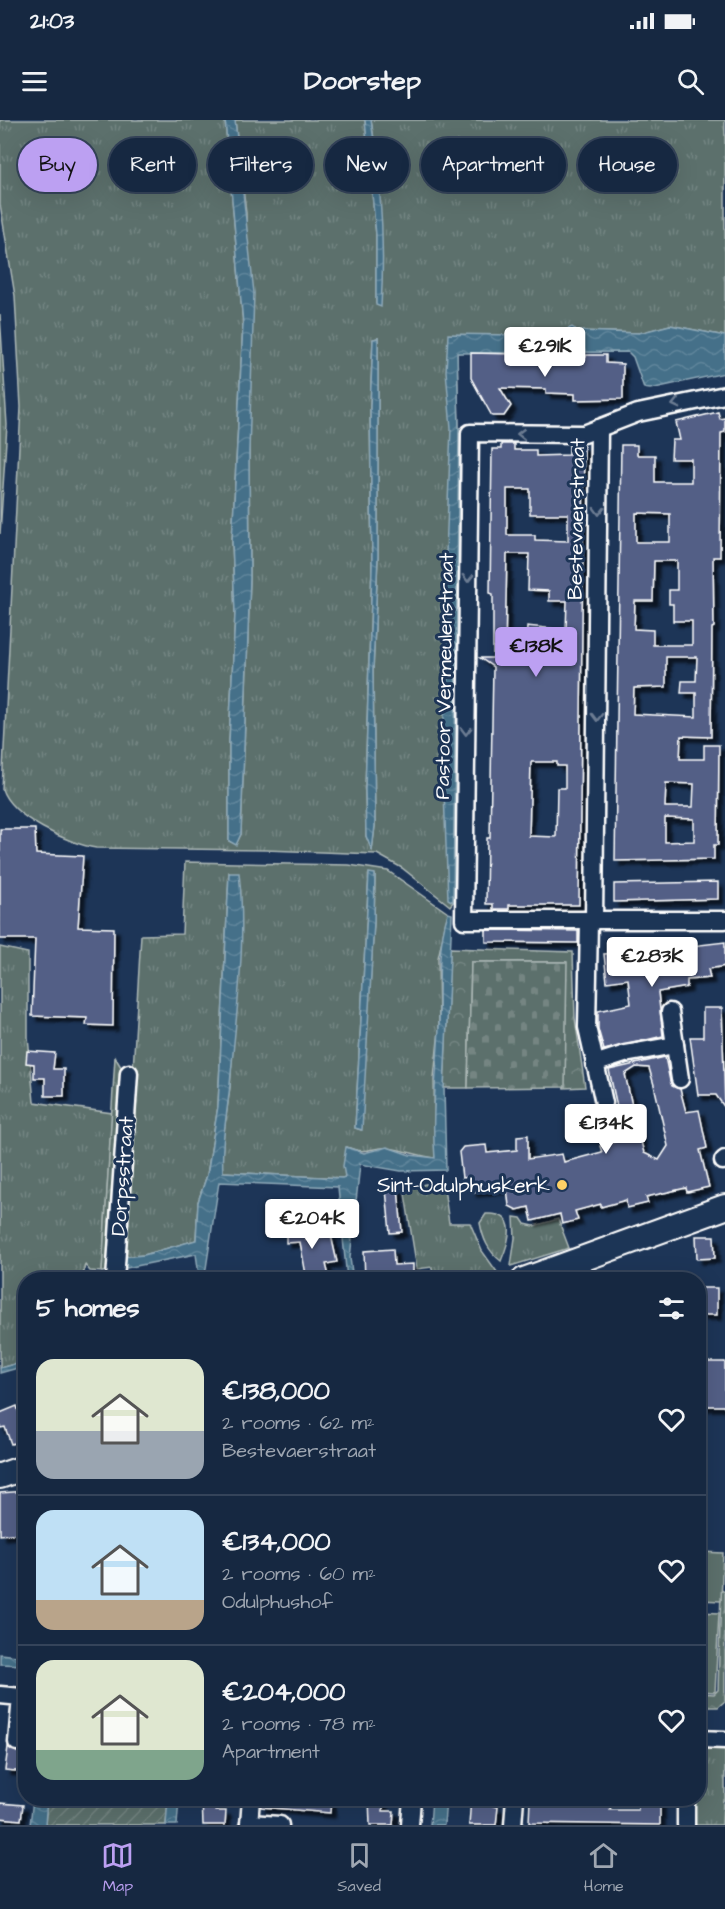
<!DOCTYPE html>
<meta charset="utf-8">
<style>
:root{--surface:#162841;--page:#1f3048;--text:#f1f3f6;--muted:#9ea6b1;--line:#35445a;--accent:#bca0f2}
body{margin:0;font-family:"Architects Daughter",sans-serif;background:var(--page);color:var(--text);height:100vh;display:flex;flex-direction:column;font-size:22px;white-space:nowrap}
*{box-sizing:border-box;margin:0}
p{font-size:20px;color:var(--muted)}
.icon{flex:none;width:33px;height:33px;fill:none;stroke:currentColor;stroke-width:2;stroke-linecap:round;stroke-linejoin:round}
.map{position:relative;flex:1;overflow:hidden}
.sheet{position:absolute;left:18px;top:1152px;width:688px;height:534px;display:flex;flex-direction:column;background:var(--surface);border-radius:24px;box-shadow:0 6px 24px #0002,0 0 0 2px var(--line)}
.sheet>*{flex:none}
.banner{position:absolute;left:18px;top:18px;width:690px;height:54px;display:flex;gap:12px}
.price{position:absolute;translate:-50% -51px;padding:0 14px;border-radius:6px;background:#fff;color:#222;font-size:20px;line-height:39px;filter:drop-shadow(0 2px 3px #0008)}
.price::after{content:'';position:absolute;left:50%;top:36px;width:18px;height:14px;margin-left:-9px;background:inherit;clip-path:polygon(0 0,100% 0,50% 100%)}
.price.current{background:var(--accent);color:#111}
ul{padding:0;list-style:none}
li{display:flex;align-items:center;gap:18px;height:150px;padding:0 18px}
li+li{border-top:2px solid var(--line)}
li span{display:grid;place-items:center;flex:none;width:168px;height:120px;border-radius:18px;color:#555}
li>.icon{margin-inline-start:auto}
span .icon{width:72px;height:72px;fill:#fffc;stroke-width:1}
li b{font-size:26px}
h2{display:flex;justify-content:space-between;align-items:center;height:72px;padding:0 18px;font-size:26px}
.pill{padding:0 21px;border-radius:27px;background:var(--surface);box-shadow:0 6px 24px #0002,0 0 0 2px var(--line);font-size:21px;line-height:54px}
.pill.current{background:var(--accent);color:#111}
.status{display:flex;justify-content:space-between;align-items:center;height:42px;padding:0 30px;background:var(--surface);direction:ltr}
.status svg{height:16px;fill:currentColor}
header{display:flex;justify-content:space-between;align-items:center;height:78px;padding:0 18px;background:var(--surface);font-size:27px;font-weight:800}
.tabs{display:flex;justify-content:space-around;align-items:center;height:84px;border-top:2px solid var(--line);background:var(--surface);font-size:16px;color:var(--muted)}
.tabs a{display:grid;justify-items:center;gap:3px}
.tabs .current{color:var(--accent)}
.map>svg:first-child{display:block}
.grass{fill:url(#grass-tufts);stroke:#adb8b6;stroke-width:1.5;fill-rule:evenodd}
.forest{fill:url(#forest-crowns);stroke:#adb8b6;stroke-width:1.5}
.cemetery{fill:url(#cemetery-stones);stroke:#adb8b6;stroke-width:1.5}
.garden{fill:url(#garden-furrows);stroke:#adb8b6;stroke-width:1.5}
.pitch{fill:#5b706c;stroke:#adb8b6;stroke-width:1.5}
.water{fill:url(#water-waves);stroke:#8fa9b8;stroke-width:1.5}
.building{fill:#535f86;stroke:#fff;stroke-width:1.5;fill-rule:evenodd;filter:url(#shadow)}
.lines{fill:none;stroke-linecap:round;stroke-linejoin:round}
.street-casing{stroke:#fff;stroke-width:21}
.secondary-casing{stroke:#fff;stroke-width:28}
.street{stroke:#1d3557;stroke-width:16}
.secondary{stroke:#1d3557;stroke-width:24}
.oneway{stroke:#6c7c92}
.poi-dot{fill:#ffd166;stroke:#1d3557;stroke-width:2}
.labels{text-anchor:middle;stroke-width:6;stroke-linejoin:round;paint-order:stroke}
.street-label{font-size:21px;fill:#fff;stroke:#1d3557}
.poi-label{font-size:21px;fill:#fff;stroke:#1d3557;text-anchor:end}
</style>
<div class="status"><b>21:03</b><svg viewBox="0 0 49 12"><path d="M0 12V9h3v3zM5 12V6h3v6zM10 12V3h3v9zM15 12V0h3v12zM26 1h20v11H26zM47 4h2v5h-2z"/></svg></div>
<header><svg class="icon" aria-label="menu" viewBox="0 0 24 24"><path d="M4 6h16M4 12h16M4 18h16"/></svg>Doorstep<svg class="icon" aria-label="search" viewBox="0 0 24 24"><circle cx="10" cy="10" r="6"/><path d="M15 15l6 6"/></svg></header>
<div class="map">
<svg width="725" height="1705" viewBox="0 0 725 1705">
<defs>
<pattern id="grass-tufts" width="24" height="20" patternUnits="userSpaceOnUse" patternTransform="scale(1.5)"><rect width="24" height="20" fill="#5b706c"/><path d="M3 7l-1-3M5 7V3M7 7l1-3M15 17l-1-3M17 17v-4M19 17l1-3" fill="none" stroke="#748582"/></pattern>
<pattern id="forest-crowns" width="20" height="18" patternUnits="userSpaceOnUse" patternTransform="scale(1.5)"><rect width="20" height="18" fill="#5b706c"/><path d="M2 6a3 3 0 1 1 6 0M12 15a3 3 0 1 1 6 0" fill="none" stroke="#748582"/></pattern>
<pattern id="cemetery-stones" width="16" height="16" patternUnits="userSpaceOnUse" patternTransform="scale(1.5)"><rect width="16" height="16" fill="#5b706c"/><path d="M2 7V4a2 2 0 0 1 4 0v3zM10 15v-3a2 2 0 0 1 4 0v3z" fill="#748582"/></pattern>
<pattern id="garden-furrows" width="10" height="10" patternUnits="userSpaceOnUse" patternTransform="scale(1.5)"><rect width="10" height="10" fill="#5b706c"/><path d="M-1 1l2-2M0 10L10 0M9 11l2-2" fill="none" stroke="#748582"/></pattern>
<pattern id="water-waves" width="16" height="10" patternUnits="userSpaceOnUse" patternTransform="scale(1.5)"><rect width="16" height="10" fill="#447089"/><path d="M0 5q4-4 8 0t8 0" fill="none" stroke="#60859b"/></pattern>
<filter id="shadow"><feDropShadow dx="5" dy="5" stdDeviation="1.5" flood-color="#0009"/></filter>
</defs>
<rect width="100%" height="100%" fill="#1d3557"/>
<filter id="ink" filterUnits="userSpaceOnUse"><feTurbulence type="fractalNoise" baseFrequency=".0167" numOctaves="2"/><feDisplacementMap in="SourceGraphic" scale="12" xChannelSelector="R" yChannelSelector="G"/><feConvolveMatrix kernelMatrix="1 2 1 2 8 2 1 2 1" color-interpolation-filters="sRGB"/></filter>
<g filter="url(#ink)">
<g class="grass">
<path d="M0 0H225L243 204 232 422 235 493 229 622V721L236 724 241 714 250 458 249 332 246 93 235 0H365L376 115V184L379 50 371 0H725V216L670 205 640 213 578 211 575 209 559 220 457 233 459 310 453 782 450 786 402 748 377 734 265 730 96 728C69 724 11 697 2 669L21 287 15 176 0 84ZM378 218V437L373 551 375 706 372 730 366 716 365 670 372 446 370 286 373 219Z"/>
<path d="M0 194 7 305 0 414Z"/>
<path d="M185 742 349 745 388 751 448 793 438 838 439 910 434 958 435 1038C419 1036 404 1030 388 1028 372 1026 368 1036 347 1027L346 1057 342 1058 222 1052 221 1034 230 967 240 828V766L229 753 218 986 207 1055 198 1082 196 1120 144 1135 122 1137 141 815 182 814ZM369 754 375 755 374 802 361 1010 355 1008Z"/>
<path d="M0 827 28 833V917L34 982 112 993 102 1152 90 1151 85 1145 82 1159 26 1160 25 1241 0 1248Z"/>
<path d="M443 1061 449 1103H470L482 1131 497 1152 481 1159 433 1160 432 1147 417 1149 404 1068Z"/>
<path d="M486 1094C520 1092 509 1122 501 1141 488 1131 483 1119 480 1103Z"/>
<path d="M514 1097 521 1098 525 1104 534 1106 558 1099 569 1128 511 1146 515 1118Z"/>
<path d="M703 1627H725V1680H723L722 1705H691V1679L699 1678V1628Z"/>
</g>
<g class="forest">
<path d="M450 828 573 832 575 898 585 967 564 968 566 842H471L468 968H444Z"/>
<path d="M115 937 124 952 113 1151 102 1152Z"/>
<path d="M721 1470 725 1472V1581L718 1587H699V1573L714 1574 718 1570Z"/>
</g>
<path class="cemetery" d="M471 842H567L565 967 468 968Z"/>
<path class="garden" d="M47 1679H168L166 1705H45Z"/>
<g class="pitch">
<path d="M700 1432 723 1433 721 1481 699 1480Z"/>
<path d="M699 1492 719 1493 715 1572 699 1571Z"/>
</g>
<g class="water">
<path d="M225 0H235L254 173 249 332 250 458 241 714 236 725 229 721V622L235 493 232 422 243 204Z"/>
<path d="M365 0H371C381 62 385 125 381 187L376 185V115Z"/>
<path d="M670 205 725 216V253L650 269 644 268 633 237 628 232 457 233 459 310 453 782 448 779 442 618 448 551 443 508 451 308 446 251 448 214 515 215 539 222 572 207 578 211 639 213Z"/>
<path d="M378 218V437L373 551 375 706 372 731 366 716 365 670 372 446 370 286 373 219Z"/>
<path d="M229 753H239C247 822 236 896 230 965 227 995 221 1023 223 1052L342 1058 345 1057 343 1046 346 1027 364 1033 387 1027 410 1035 435 1038C431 995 437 951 439 908 440 868 436 831 448 793L452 794 444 968 446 1050 401 1051 360 1044 350 1138 353 1159H347L338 1067 219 1062 205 1155H199L196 1134 121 1149 122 1137 144 1135 196 1120 198 1082 207 1055 218 986Z"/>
<path d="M369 753 375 754 374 802 362 1010 355 1008Z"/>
<path d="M25 1241V1246L0 1253V1248Z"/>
<path d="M0 1534 25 1537V1545L0 1544Z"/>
<path d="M33 1679H47L45 1705H30Z"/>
<path d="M168 1679H179L177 1705H166Z"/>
<path d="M432 1679H446L444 1705H430Z"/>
</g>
<g class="building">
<path d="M471 233 516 234V238L567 239 586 237V235H606V243L623 244V279L575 280V274L546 273V269L500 268 511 286 504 296H492L471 258Z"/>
<path d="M718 292 720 299 725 298V312L721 313 720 437H713L714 507 712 508 711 617 681 616 680 639H704V625H719L718 725H714V739L615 741 621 325H637V335H655V362H691V339H671L672 320H680L676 302ZM636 393 670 394V422H636ZM654 441H677V470H669V484H673V501H692V525H653V510L634 509 635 481H653ZM666 537H697L696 561H682L681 573H696V597L633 594 634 568 666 567ZM666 663 694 664 693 687H665ZM665 698 694 699V721L665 722Z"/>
<path d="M501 324H514V330H536V336L569 335V325L584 326 579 785H509V789H493V784H486L487 718H490L493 547 480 538H493V474L490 473 492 329H501ZM507 369H530V394H568V421L535 420V415H507ZM507 434H529L528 470 549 471V481H567L566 510 527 506 526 530 505 529ZM531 642H557V646H565V668H557L556 717 529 716Z"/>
<path d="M0 709H35L36 734 83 736 78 807 114 808 113 906 86 905 87 898 32 896 35 819H0Z"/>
<path d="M718 762V779L614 782V764Z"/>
<path d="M486 810 578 811V823L486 822Z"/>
<path d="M725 822V846L708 849 710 858 687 860V867L658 872 663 916 604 930 598 909V891L631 884 628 859 607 862 604 834 615 833V835Z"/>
<path d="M703 888H722L725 988 716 975H698L690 917H703Z"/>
<path d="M27 931 55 933 53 949H64V976H45V958H34V944L26 943Z"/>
<path d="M665 937 670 961 672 966 680 969 686 992 699 990 707 1028 700 1030 709 1067 687 1072 686 1068 646 1077 648 1083 627 1088 626 1080 601 1087V1084L575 1091 578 1100 562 1104 560 1094 532 1101 529 1087 517 1090 509 1086 507 1068 472 1072 470 1057 462 1058 459 1032 463 1027 486 1025 487 1033 517 1030V1016L528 1015V1039L562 1034 564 1042 602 1032 600 1026 624 1019 609 950ZM636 947 649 948 654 965 668 1026 659 1040 644 1033 635 999 625 954Z"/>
<path d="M398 1068 402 1112 390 1113 386 1069Z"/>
<path d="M286 1098H303L306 1120 331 1115 337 1142 326 1144 330 1160H307L300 1122 286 1123Z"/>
<path d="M696 1116H714L715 1138 697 1139Z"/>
<path d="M393 1129 394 1145 413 1144V1160H365L364 1131Z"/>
<rect x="700" y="1168" width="17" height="27"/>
<rect x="701" y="1242" width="24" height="44"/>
<path d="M17 1286 19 1293 26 1291V1319L11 1324 5 1307 0 1308V1293Z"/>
<path d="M26 1371V1397H20V1413L0 1415V1373Z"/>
<path d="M8 1627 17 1632 26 1629V1652L5 1650Z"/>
<path d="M202 1678H217L216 1691H226L225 1705H203Z"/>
<path d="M261 1678H331L330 1693 261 1687Z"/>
<path d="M369 1678H384L383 1691H394L393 1705H370Z"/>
<path d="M471 1678 494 1679 493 1686 498 1687 496 1705H469Z"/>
<path d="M638 1678H660V1705L529 1703 530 1681 611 1687 610 1690H638Z"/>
<path d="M0 1683 23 1685 21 1700 0 1698Z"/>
</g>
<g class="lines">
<defs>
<g id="street">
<path d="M725 275 638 293 584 314 470 313 464 800H725"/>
<path d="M589 801 587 907 604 983"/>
<path d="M594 801 599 308"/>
<path d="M670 892 675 925"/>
<path d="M594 944 625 934 675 925 680 959"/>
<path d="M723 1041 725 1039"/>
<path d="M115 1160 129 953"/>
<path d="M0 1575 21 1577 17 1622"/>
<path d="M699 1619 725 1620"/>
<path d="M249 1703 280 1705"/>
<path d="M249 1705 251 1678"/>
<path d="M410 1705 412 1678"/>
<path d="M513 1705 515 1678"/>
<path d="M686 1705V1678"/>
</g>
<g id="secondary">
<path d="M524 1160 725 1087"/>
<path d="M0 1356 26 1347"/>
</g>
</defs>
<use href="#street" class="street-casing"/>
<use href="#secondary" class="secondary-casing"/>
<use href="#street" class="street"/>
<use href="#secondary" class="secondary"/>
</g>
<defs><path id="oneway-chevron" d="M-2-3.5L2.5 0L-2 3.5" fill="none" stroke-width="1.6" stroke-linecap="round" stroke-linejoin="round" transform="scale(1.5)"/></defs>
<g class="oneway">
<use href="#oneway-chevron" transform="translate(676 284) rotate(167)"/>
<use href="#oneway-chevron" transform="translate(521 314) rotate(-179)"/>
<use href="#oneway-chevron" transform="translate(599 391) rotate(91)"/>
<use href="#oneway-chevron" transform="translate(468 458) rotate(91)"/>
<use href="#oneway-chevron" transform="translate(597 597) rotate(91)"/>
<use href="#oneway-chevron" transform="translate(466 611) rotate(91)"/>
</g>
</g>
<circle class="poi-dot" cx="562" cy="1065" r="6"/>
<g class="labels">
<g class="street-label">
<text transform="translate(576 399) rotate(-89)" y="7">Bestevaerstraat</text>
<text transform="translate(444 556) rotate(-89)" y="7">Pastoor Vermeulenstraat</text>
<text transform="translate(122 1056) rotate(-86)" y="7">Dorpsstraat</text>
</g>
<g class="poi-label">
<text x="550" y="1072">Sint-Odulphuskerk</text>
</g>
</g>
</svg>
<b class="price" style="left:545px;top:258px">€291K</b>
<b class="price current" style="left:536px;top:558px">€138K</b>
<b class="price" style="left:652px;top:868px">€283K</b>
<b class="price" style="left:606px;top:1035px">€134K</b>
<b class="price" style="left:312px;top:1130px">€204K</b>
<div class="banner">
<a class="pill current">Buy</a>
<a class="pill">Rent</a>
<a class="pill">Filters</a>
<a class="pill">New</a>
<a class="pill">Apartment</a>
<a class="pill">House</a>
</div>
<section class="sheet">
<h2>5 homes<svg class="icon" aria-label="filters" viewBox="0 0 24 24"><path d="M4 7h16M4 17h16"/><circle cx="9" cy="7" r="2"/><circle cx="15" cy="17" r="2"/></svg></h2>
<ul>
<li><span style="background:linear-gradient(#dfe7d0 60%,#9aa5b1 0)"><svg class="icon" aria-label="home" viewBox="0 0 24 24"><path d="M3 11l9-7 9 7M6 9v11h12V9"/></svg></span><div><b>€138,000</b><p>2 rooms · 62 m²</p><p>Bestevaerstraat</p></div><svg class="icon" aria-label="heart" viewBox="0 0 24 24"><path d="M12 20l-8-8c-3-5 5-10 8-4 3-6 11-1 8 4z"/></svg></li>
<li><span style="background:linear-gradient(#bfe0f5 75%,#b9a48a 0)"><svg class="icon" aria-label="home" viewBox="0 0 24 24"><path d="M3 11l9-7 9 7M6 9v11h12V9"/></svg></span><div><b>€134,000</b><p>2 rooms · 60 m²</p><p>Odulphushof</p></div><svg class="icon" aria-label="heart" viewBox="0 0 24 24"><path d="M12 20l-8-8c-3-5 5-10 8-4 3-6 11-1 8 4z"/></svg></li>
<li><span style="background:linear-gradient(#dfe7d0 75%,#7fa58c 0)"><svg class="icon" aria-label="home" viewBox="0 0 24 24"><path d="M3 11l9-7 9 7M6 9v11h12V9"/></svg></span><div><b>€204,000</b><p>2 rooms · 78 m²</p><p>Apartment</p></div><svg class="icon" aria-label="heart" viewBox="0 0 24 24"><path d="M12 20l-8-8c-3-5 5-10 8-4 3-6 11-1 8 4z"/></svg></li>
</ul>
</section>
</div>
<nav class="tabs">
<a class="current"><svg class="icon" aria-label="map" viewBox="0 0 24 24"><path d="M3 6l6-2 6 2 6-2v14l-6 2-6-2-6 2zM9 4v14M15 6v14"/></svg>Map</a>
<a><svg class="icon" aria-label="saved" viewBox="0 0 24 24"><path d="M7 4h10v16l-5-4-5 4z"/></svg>Saved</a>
<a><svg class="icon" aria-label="home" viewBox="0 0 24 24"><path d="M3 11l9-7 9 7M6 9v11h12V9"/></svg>Home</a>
</nav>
